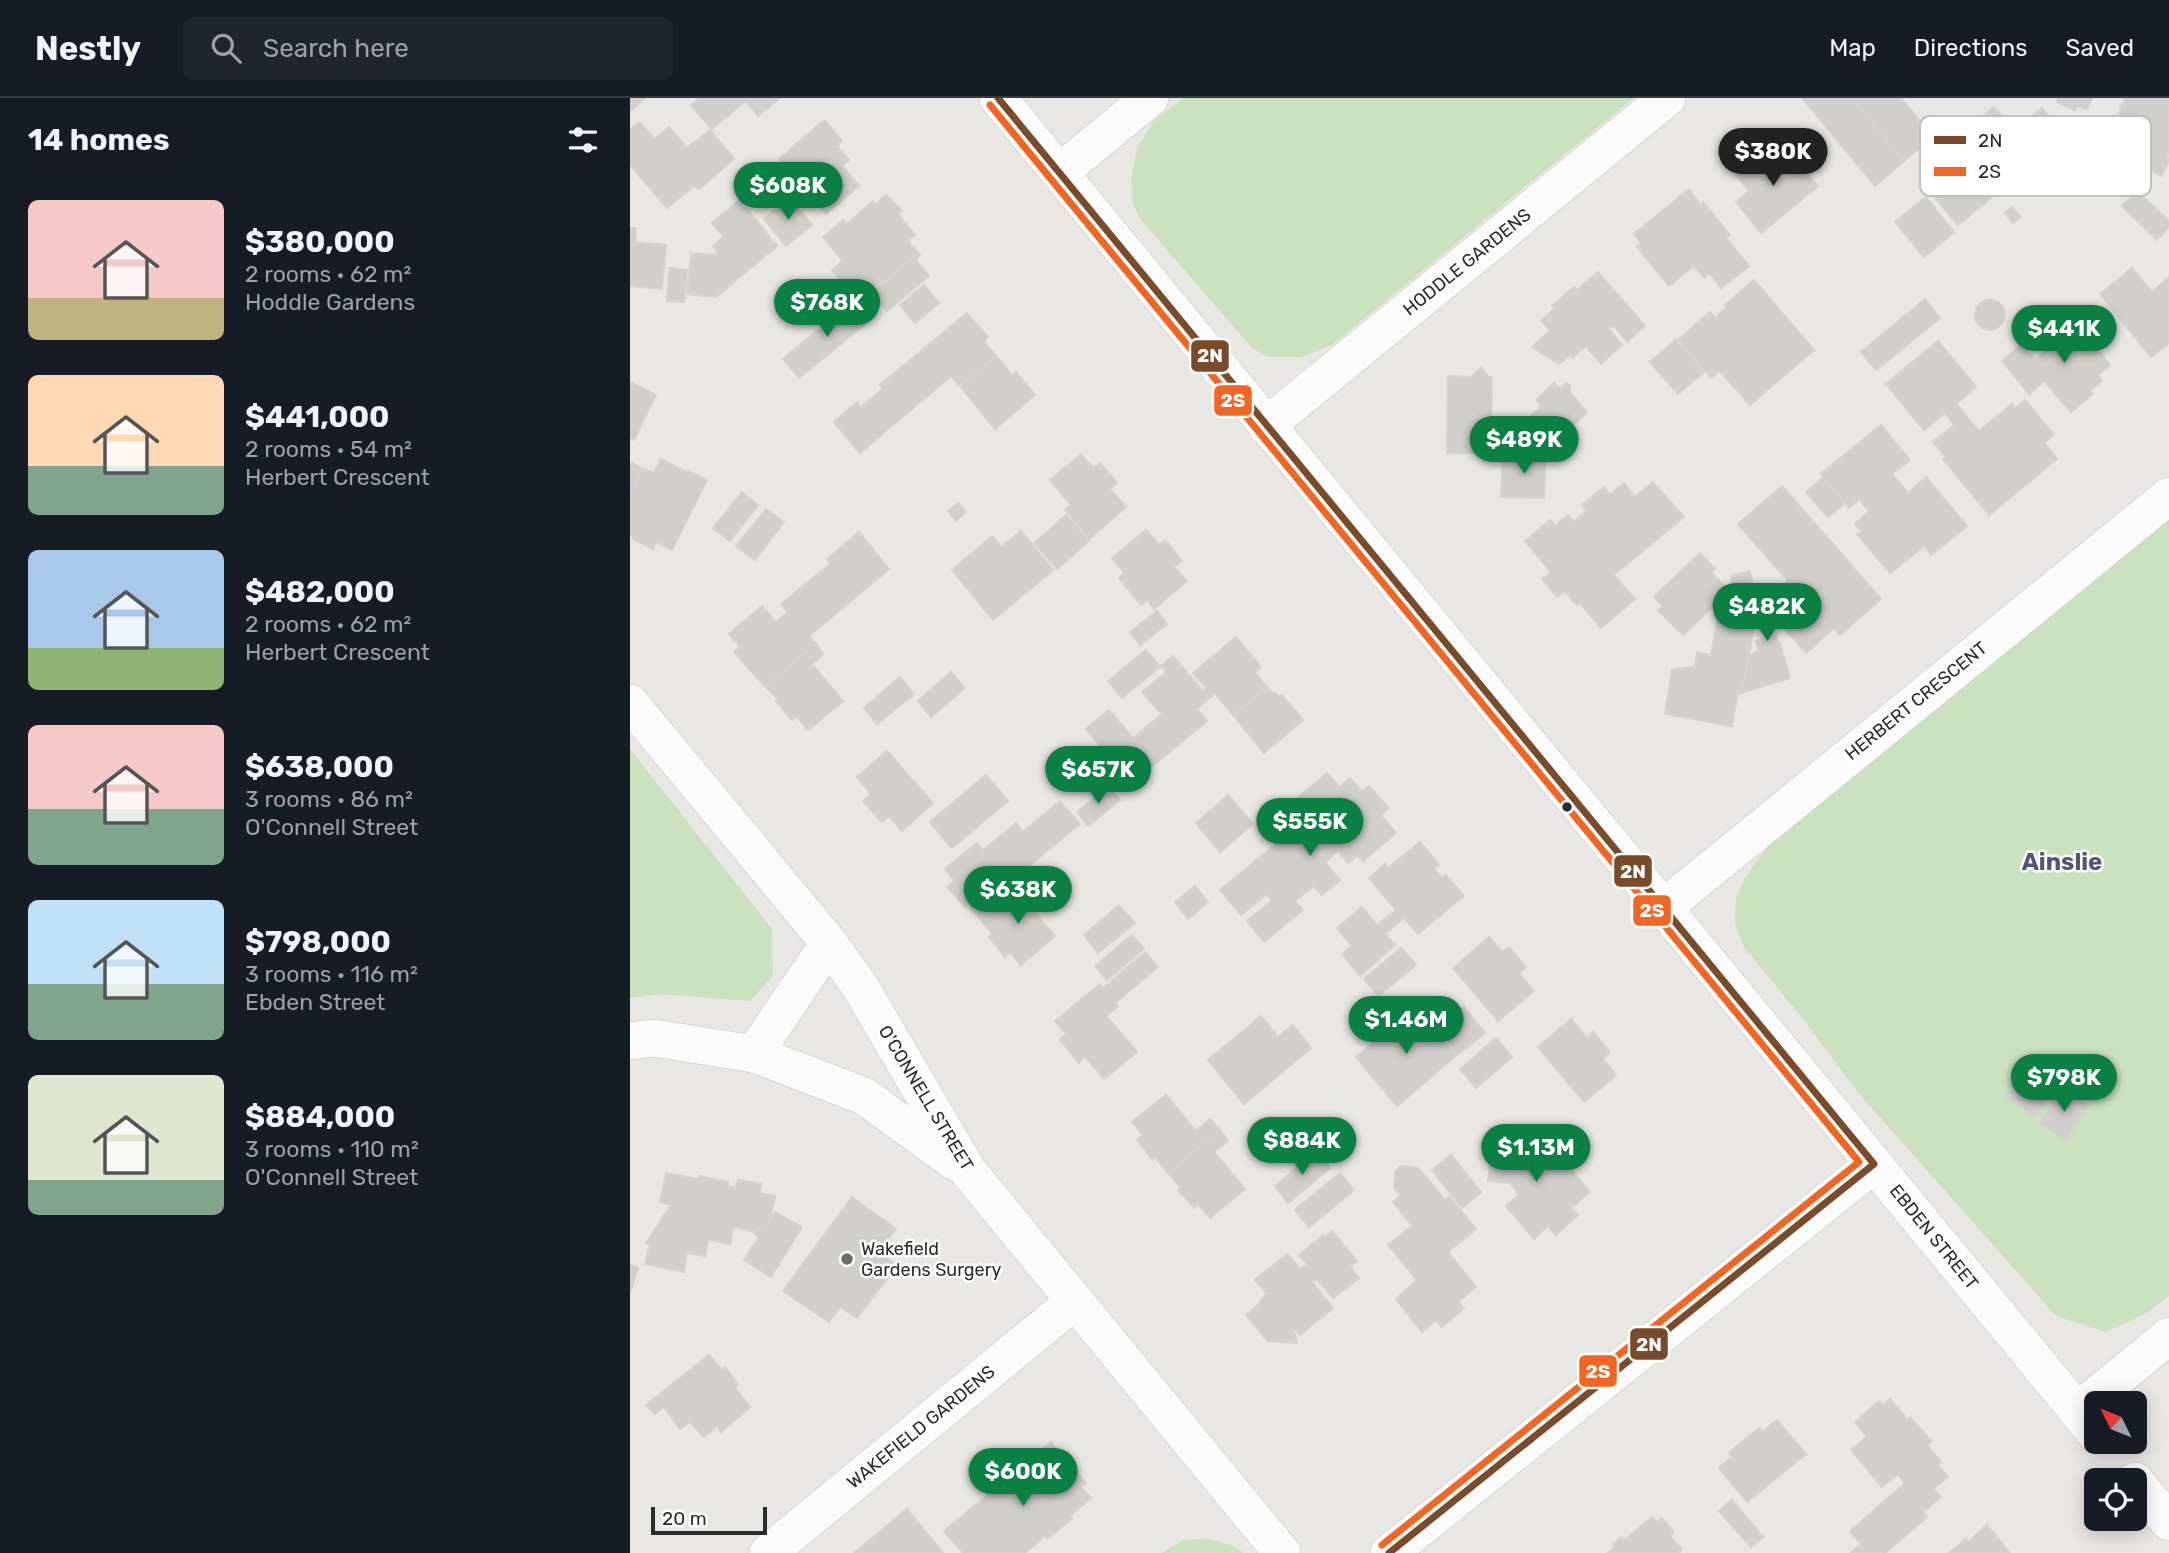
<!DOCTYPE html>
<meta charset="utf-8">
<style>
:root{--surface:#171b24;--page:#20242c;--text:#f1f3f6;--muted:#9ea1a6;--line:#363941;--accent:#0b8043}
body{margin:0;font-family:Rubik,sans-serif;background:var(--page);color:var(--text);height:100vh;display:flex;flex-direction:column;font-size:26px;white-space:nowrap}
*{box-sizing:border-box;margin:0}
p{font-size:23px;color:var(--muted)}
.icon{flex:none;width:38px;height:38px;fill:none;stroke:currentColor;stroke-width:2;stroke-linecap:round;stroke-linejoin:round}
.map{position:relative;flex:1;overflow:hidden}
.panel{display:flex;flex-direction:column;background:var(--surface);width:630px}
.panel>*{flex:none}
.needle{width:46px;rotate:313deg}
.buttons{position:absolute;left:1454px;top:1293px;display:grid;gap:14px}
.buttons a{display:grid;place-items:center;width:63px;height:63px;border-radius:10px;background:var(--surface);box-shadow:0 4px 18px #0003;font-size:35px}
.scale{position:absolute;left:21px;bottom:18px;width:116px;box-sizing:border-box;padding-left:7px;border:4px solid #2c2c2c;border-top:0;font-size:19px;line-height:24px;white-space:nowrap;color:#2c2c2c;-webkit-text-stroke:5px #fff;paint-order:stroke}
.price{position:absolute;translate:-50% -60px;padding:0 16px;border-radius:24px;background:var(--accent);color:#fff;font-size:23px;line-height:46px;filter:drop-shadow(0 2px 4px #0008)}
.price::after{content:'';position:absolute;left:50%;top:42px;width:21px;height:16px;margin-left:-10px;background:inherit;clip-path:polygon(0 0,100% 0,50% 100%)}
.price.active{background:#222;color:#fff}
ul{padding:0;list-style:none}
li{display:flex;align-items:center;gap:21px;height:175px;padding:0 28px}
li span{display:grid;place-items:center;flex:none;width:196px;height:140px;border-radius:10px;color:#555}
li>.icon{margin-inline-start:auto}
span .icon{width:84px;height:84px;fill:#fffc;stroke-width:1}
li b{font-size:30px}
h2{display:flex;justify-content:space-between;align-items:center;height:84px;padding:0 28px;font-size:30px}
header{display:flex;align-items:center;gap:42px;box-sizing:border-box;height:98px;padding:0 35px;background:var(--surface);border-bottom:2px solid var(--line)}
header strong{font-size:33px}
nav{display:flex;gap:38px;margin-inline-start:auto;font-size:24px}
.search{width:490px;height:63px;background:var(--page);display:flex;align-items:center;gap:18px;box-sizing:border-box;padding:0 24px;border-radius:10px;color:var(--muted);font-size:26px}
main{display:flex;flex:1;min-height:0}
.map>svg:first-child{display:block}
.green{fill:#cbe2bf}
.building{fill:#d1cfcc;stroke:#d4d3cf;stroke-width:2}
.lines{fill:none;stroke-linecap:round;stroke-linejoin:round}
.street-casing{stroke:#c4c3c2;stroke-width:38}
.street{stroke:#fcfbfb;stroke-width:37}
.bus-1-casing{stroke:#fff;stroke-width:12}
.bus-2-casing{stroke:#fff;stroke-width:12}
.bus-1{stroke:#7a4b2a;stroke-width:7}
.bus-2{stroke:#f26522;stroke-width:7}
.bus-dot{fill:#2c2c2c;stroke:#fff;stroke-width:2.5}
.poi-dot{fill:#6e6d6c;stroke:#fff;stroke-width:2.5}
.labels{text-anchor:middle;stroke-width:5;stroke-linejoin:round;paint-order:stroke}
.street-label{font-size:18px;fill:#2c2c2c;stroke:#fff}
.poi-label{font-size:18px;fill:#2c2c2c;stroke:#fff;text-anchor:start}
.district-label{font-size:24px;font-weight:bold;fill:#505579;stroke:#fff}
.key{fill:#fff;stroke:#c0c0c0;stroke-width:2}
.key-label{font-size:19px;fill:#2c2c2c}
.line-badge{stroke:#fff;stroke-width:2.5}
.badge-label{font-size:19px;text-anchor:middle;font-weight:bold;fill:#fff}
</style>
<header>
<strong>Nestly</strong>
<div class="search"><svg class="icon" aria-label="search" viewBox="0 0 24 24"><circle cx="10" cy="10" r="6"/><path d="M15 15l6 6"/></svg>Search here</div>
<nav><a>Map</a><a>Directions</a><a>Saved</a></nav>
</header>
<main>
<section class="panel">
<h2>14 homes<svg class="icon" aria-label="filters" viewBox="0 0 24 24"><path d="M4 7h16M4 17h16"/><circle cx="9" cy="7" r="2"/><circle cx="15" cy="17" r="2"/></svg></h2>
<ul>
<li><span style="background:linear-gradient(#f6c9c9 70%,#c2b280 0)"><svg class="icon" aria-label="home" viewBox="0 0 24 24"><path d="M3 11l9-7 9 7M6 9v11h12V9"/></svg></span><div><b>$380,000</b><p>2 rooms · 62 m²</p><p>Hoddle Gardens</p></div></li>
<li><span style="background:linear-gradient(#ffd9b3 65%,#7fa58c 0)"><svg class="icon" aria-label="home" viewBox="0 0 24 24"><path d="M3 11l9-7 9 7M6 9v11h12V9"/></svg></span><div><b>$441,000</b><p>2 rooms · 54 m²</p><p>Herbert Crescent</p></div></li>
<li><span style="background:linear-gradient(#a9c7e8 70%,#8fb573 0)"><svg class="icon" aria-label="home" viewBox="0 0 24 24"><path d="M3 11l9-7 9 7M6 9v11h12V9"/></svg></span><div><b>$482,000</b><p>2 rooms · 62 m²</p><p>Herbert Crescent</p></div></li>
<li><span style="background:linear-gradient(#f6c9c9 60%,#7fa58c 0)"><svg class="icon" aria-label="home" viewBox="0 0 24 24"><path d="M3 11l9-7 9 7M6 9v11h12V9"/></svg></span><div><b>$638,000</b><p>3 rooms · 86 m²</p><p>O'Connell Street</p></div></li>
<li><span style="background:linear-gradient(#bfe0f5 60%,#7fa58c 0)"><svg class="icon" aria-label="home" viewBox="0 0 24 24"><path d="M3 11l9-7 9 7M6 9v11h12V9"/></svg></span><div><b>$798,000</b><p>3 rooms · 116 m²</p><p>Ebden Street</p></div></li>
<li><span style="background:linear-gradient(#dfe7d0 75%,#7fa58c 0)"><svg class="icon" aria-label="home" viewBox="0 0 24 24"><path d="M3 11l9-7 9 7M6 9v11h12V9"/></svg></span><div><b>$884,000</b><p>3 rooms · 110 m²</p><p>O'Connell Street</p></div></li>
</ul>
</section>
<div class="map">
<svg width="1539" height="1455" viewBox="0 0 1539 1455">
<rect width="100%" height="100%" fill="#e9e7e3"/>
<g class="green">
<path d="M553 0H1004L702 247 671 259H637L622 250 511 122 502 104 501 81 507 51 523 24Z"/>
<path d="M1539 417V1198L1517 1215 1476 1234 1426 1218 1230 997 1172 920 1114 849 1105 826 1106 800 1115 780 1136 750Z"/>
<path d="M0 651 142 831 143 878 120 903 30 896 0 900Z"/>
<path d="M579 1441 604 1448 614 1455H532L553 1442Z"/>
</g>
<g class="building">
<path d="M0 0H15L2 12H0Z"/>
<path d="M69 0H150L128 18 116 3 82 31 61 7Z"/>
<path d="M1174 0H1222L1274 63 1245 88 1173 1Z"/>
<path d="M1222 0H1271L1303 39 1274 63Z"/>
<path d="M1428 0H1462L1457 12 1447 7 1445 12 1427 4Z"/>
<path d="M1495 0H1535L1539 2V54L1537 58 1539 62 1532 78 1498 62 1504 47 1510 50 1518 33 1487 19Z"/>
<path d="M1364 9 1385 33 1412 10 1421 21 1434 29 1430 32 1440 44 1387 87 1339 30Z"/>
<path d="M194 22 212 43 207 48 219 62 212 68 229 88 196 116 149 61Z"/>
<path d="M10 24 24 41 39 29 57 50 80 32 104 61 69 91 64 88 37 110 0 67V32Z"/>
<path d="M1155 48 1188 88 1131 135 1106 104 1119 93 1106 77 1130 59 1135 65Z"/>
<path d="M1334 65 1362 99 1328 127 1300 94Z"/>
<path d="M1059 91 1071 107 1073 104 1100 137 1096 140 1119 168 1091 190 1080 176 1074 180 1064 168 1039 188 1007 149 1011 145 1004 136Z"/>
<path d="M1507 93 1539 123V129L1527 142 1492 108Z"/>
<path d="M256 97 272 113 268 116 285 137 278 143 290 157 257 185 254 181 240 194 235 191 215 194 210 189 211 183 202 172 213 163 193 139 213 122 217 126 243 103 246 106Z"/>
<path d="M1296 99 1324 134 1294 159 1265 124Z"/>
<path d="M160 100 182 127 156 148 134 121Z"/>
<path d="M110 102 147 148 86 199 57 196 61 155 83 157 88 154 83 148 94 138 82 125Z"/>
<path d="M1382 109 1391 119 1383 125 1375 115Z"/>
<path d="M0 130H6L5 144 36 147 32 191 0 188Z"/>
<path d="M284 159 299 178 257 213 241 195Z"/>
<path d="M39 170 57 172 54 204 37 203Z"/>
<path d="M1502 170 1522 194 1539 179V245L1521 259 1470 196Z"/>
<path d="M968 174 1015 228 997 244 984 228 979 231 992 247 971 266 956 248 942 260 940 257 929 266 902 249 920 233 911 222 925 210 922 208 944 189 947 192Z"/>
<path d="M1124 182 1184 252 1120 307 1090 273 1081 280 1048 242 1080 214 1085 220 1097 209 1095 207Z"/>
<path d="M294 187 309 205 285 225 270 207Z"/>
<path d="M1295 201 1310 220 1246 272 1231 254Z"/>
<path d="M224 202 240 222 169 280 153 261Z"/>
<circle cx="1360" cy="217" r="15"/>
<path d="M337 215 358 239 354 244 366 258 330 288 321 278 230 355 204 324 227 304 231 309 253 291 250 287Z"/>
<path d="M1458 218 1478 242 1467 251 1480 267 1468 277 1472 283 1460 293 1463 296 1441 314 1414 283 1399 296 1372 263 1392 246 1405 262Z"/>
<path d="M1046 242 1074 274 1048 296 1020 264Z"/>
<path d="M1308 243 1346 289 1326 306 1349 333 1382 306 1385 310 1395 302 1424 337 1414 344 1427 361 1359 417 1313 361 1316 359 1303 344 1324 327 1315 315 1294 332 1256 286Z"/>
<path d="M366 258 383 278 386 274 405 297 365 331 330 288Z"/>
<path d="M851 270 859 279H862L861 337 880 338 911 308 906 302 924 285 930 291 936 285 940 287V294L957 315 939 331 938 358 865 356V352H863V356L817 355 818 278 841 279Z"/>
<path d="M0 284 26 297 4 342 0 340Z"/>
<path d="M1251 327 1280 362 1262 376 1278 395 1296 379 1337 428 1301 457 1294 448 1260 475 1227 436 1232 434 1225 426 1239 413 1229 401 1219 410 1191 376Z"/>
<path d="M451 356 463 370 470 365 487 385 480 391 496 409 459 441 435 412 441 407 420 382Z"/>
<path d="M873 356 916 357 914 400 871 399Z"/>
<path d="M31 361 56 374 57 372 77 382 42 452 26 444 23 451 3 441 4 439 0 437V397L13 371 24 375Z"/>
<path d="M2 365 13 371 0 397V370Z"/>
<path d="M1193 380 1215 405 1198 419 1176 394Z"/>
<path d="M1023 384 1054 419 984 477 1005 501 971 530 949 504 947 507 935 493 927 499 912 481 921 474 895 443 920 422 925 428 938 417 943 424 956 413 952 407 974 389 980 397 994 385 1005 399Z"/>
<path d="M1152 388 1251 501 1210 537 1204 530 1176 555 1154 530 1159 527 1137 501 1158 483 1108 426Z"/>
<path d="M112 394 128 407 100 443 83 430Z"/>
<path d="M328 405 336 414 326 423 318 413Z"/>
<path d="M136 411 154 424 125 462 106 448Z"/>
<path d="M436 417 459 443 427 471 404 445Z"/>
<path d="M516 432 529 447 535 442 552 463 544 469 557 483 524 511 517 502 511 507 489 480 494 475 482 460Z"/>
<path d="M391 433 423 472 363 522 322 472 362 438 371 449Z"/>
<path d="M229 434 259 471 179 538 186 546 135 588 104 554 110 549 99 536 132 508 146 524 158 514 151 506 200 466 197 461Z"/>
<path d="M1070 455 1085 471 1081 474 1099 493 1053 537 1028 512 1032 508 1024 499Z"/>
<path d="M1120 473 1122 484 1103 489 1101 478Z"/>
<path d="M527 513 537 526 510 547 500 534Z"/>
<path d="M1088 516 1125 523 1113 589 1109 588 1102 628 1035 616 1042 572 1065 569 1067 555 1081 557Z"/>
<path d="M1146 537 1149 546 1129 553 1126 543Z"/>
<path d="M606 539 631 569 625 574 637 589 603 617 585 595 567 611 577 623 501 686 456 631 479 612 503 640 532 616 512 594 536 574 531 568 543 558 573 593 576 590 563 575Z"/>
<path d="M1150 545 1160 580 1108 596 1109 588 1113 589 1119 557Z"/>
<path d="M186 546 193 556 182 566 213 603 178 632 166 618 162 622 146 603 148 601 135 588Z"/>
<path d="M516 552 530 569 492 600 478 583Z"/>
<path d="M321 574 335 590 301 619 288 603Z"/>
<path d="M270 579 284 596 247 626 234 610Z"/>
<path d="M637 589 643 596 645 594 649 599 652 597 673 622 634 655 603 617Z"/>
<path d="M257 653 303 705 272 733 259 718 252 724 233 703 241 696 227 679Z"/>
<path d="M697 675 710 690 679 716 666 701Z"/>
<path d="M356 677 378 703 322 750 300 724Z"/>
<path d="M720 680 732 694 739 688 759 710 751 717 766 735 733 763 728 757 718 765 708 753 695 764 710 782 692 797 684 788 665 803 673 812 634 844 617 823 642 802 637 796 611 817 590 792 676 721 695 744 708 734 687 708Z"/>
<path d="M479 688 490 702 458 728 447 714Z"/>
<path d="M598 697 623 726 590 754 566 725Z"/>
<path d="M430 703 450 726 394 772 401 781 351 822 338 807 335 809 317 789 324 783 315 771 347 745 353 752 386 725 393 734Z"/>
<path d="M790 744 809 767 804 770 812 780 816 777 834 798 788 836 774 820 755 836 765 847 730 878 712 856 722 848 707 830 732 809 747 827 766 812 739 780 755 766 758 770Z"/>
<path d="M401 781 407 789 393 801 425 838 391 867 380 854 375 859 359 839 362 836 351 822Z"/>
<path d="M565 788 578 804 558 821 545 804Z"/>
<path d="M489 807 505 825 468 855 454 837Z"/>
<path d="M502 837 514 851 477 882 465 868Z"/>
<path d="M859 839 872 854 879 849 896 869 889 875 904 893 868 923 823 870Z"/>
<path d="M771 850 786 867 748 898 734 881Z"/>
<path d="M515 854 528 869 485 905 488 908 476 918 507 954 474 981 455 958 449 965 430 942 436 936 425 923 470 886 473 890Z"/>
<path d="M786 908 827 957 767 1008 726 959Z"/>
<path d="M834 909 855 935 827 957 806 932Z"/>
<path d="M631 918 648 939 663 927 681 950 614 1006 578 962Z"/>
<path d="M941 921 957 940 963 934 980 954 973 961 986 977 954 1004 908 949Z"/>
<path d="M866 940 882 959 846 990 830 971Z"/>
<path d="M1396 969 1426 989 1406 1019 1376 1000Z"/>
<path d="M1432 990 1459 1007 1436 1042 1409 1026Z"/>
<path d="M536 997 566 1033 580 1021 590 1032 538 1075 525 1059 523 1062 507 1042 513 1037 502 1024Z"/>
<path d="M590 1032 598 1043 584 1054 615 1091 580 1120 568 1106 564 1110 548 1092 551 1090 538 1075Z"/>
<path d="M884 1035 916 1039 913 1064 920 1072 933 1061 960 1094 941 1110 948 1117 926 1137 918 1128 904 1141 876 1108 889 1097 880 1085 858 1083 863 1038 883 1041Z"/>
<path d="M686 1053 700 1070 658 1105 645 1088Z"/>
<path d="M821 1057 851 1094 832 1110 802 1072Z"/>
<path d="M771 1068 788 1070 815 1102 819 1098 846 1131 818 1154 846 1189 828 1204 834 1210 812 1229 806 1222 792 1234 766 1201 787 1182 758 1147 782 1128 763 1104 771 1097 764 1090 766 1073Z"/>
<path d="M36 1075 69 1081 70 1078 98 1084V1088L106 1090 108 1082 131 1086 130 1095 145 1098 140 1123 124 1134 104 1129 100 1146 79 1141 75 1158 57 1155 54 1174 15 1166 20 1146 16 1145 41 1107 30 1104Z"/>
<path d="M710 1075 724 1092 679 1129 665 1112Z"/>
<path d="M222 1099 266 1131 249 1153 267 1168 227 1220 210 1209 199 1224 153 1193Z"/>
<path d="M145 1114 172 1129 141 1179 114 1162 129 1139 124 1134 140 1123Z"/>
<path d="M702 1133 727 1163 720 1168 729 1180 703 1200 687 1181 682 1184 703 1210 670 1237 662 1228 667 1245 638 1243 616 1217 631 1204 630 1202 637 1196 625 1182 657 1156 670 1171 677 1166 669 1157 693 1137 694 1140Z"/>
<path d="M0 1167 8 1170 0 1195Z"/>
<path d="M79 1257 92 1272 95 1269 108 1286 105 1290 120 1309 91 1334 87 1328 74 1339 60 1324 50 1331 34 1309 25 1316 16 1307Z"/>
<path d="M1260 1301 1277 1321 1280 1319 1302 1344 1297 1347 1311 1364 1308 1367 1318 1379 1303 1391 1311 1399 1293 1414 1297 1419 1255 1455H1221L1231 1446 1220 1433 1275 1385 1268 1376 1252 1389 1221 1352 1237 1339 1225 1324 1249 1303 1253 1307Z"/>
<path d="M1147 1322 1176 1356 1117 1404 1089 1370 1102 1359 1099 1355 1129 1330 1132 1334Z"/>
<path d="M421 1344 456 1385 451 1389 461 1400 440 1418 442 1421 417 1441 415 1438 395 1455H333L314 1433Z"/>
<path d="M1102 1402 1133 1439 1121 1449 1089 1413Z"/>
<path d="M277 1411 313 1455H224L258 1427Z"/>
<path d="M1022 1419 1027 1424 1032 1420 1044 1434 1040 1438 1052 1451 1049 1455H978L985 1449 983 1447 991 1439 994 1442Z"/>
<path d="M1357 1427 1380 1455H1319L1336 1441 1338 1444Z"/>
</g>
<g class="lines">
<defs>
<g id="street">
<path d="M368 0 1466 1336"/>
<path d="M430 74 520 0"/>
<path d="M636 328 1037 0"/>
<path d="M0 605 199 845 231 890 338 1073 652 1455"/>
<path d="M1033 810 1539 398"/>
<path d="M0 943 24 940 124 956 234 998 325 1064"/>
<path d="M124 956 199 845"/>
<path d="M1447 1313 1539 1238"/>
<path d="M1505 1383 1539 1424"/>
<path d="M138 1455 445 1203"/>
<path d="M759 1455 1244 1066"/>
</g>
</defs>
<use href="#street" class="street-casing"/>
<use href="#street" class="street"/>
<defs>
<path id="bus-1" d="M368 0 1244 1066 759 1455"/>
<path id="bus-2" d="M360 7 1229 1064 752 1447"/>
</defs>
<use href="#bus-1" class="bus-1-casing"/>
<use href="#bus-2" class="bus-2-casing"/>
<use href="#bus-1" class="bus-1"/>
<use href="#bus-2" class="bus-2"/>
</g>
<circle class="bus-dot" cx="937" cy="709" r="6"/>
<circle class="poi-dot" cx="217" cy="1161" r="7"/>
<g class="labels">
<g class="street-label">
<text transform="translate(837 164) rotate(-39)" y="6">HODDLE GARDENS</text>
<text transform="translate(1286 603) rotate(-39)" y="6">HERBERT CRESCENT</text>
<text transform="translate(296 1000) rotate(59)" y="6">O'CONNELL STREET</text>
<text transform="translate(1304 1139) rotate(51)" y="6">EBDEN STREET</text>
<text transform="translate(291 1329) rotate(-39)" y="6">WAKEFIELD GARDENS</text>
</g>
<g class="poi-label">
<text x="231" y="1157">Wakefield<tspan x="231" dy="21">Gardens Surgery</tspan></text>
</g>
<g class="district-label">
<text x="1432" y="772">Ainslie</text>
</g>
</g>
<rect x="1290" y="18" width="231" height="80" rx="10" class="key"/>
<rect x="1304" y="38" width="32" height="8" fill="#7a4b2a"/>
<rect x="1304" y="69" width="32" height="9" fill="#f26522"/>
<g class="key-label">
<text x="1348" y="49">2N</text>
<text x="1348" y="80">2S</text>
</g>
<g class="line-badge">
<rect x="560" y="241" width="40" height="34" rx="7" fill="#7a4b2a"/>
<rect x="583" y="286" width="40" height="33" rx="7" fill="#f26522"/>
<rect x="983" y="756" width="40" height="34" rx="7" fill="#7a4b2a"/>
<rect x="1002" y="796" width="40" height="33" rx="7" fill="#f26522"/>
<rect x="999" y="1229" width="40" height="34" rx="7" fill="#7a4b2a"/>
<rect x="948" y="1256" width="40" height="34" rx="7" fill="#f26522"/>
</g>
<g class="badge-label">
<text x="580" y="264">2N</text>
<text x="603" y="309">2S</text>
<text x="1003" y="780">2N</text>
<text x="1022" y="819">2S</text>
<text x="1019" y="1253">2N</text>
<text x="968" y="1280">2S</text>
</g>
</svg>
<div class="buttons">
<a><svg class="needle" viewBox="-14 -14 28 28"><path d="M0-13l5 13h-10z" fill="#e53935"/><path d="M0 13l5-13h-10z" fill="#9ea1a6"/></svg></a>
<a><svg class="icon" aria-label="locate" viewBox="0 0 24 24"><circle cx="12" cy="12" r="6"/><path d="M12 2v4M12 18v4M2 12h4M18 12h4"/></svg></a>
</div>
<div class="scale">20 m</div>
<b class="price active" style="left:1143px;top:90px">$380K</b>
<b class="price" style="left:158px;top:124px">$608K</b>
<b class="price" style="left:197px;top:241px">$768K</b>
<b class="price" style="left:1434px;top:267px">$441K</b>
<b class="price" style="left:894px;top:378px">$489K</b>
<b class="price" style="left:1137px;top:545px">$482K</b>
<b class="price" style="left:468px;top:708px">$657K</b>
<b class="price" style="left:680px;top:760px">$555K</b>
<b class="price" style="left:388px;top:828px">$638K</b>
<b class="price" style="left:776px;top:958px">$1.46M</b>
<b class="price" style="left:1434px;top:1016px">$798K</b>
<b class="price" style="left:672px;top:1079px">$884K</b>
<b class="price" style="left:906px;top:1086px">$1.13M</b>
<b class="price" style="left:393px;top:1410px">$600K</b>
</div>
</main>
